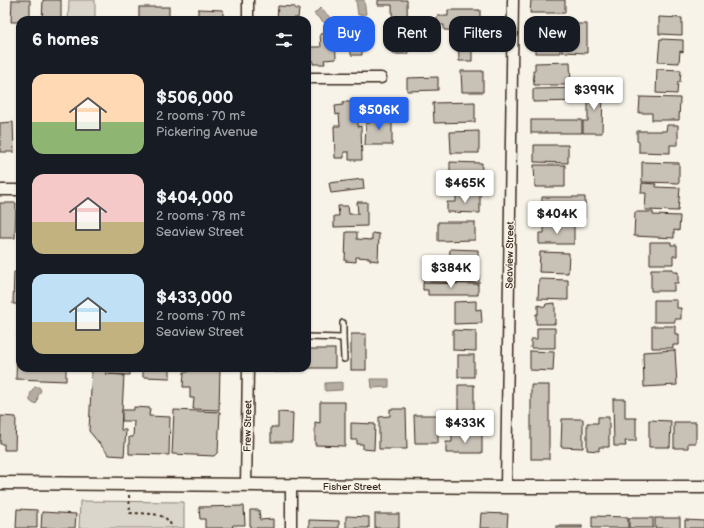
<!DOCTYPE html>
<meta charset="utf-8">
<style>
:root{--surface:#171b24;--page:#20242c;--text:#f1f3f6;--muted:#9ea1a6;--accent:#2563eb}
body{margin:0;font-family:"Balsamiq Sans",sans-serif;background:var(--page);color:var(--text);height:100vh;display:flex;flex-direction:column;font-size:15px;white-space:nowrap}
*{box-sizing:border-box;margin:0}
p{font-size:13px;color:var(--muted)}
.icon{flex:none;width:22px;height:22px;fill:none;stroke:currentColor;stroke-width:2;stroke-linecap:round;stroke-linejoin:round}
.map{position:relative;flex:1;overflow:hidden}
.panel{position:absolute;left:16px;top:16px;width:295px;height:356px;display:flex;flex-direction:column;background:var(--surface);border-radius:12px;box-shadow:0 1px 3px #0004}
.panel>*{flex:none}
.top-card{position:absolute;left:323px;top:16px;width:321px;height:36px;display:flex;gap:8px}
.price{position:absolute;translate:-50% -34px;padding:0 9px;border-radius:4px;background:#fff;color:#222;font-size:13px;line-height:26px;filter:drop-shadow(0 1px 2px #0008)}
.price::after{content:'';position:absolute;left:50%;top:24px;width:12px;height:9px;margin-left:-6px;background:inherit;clip-path:polygon(0 0,100% 0,50% 100%)}
.price.selected{background:var(--accent);color:#fff}
ul{padding:0;list-style:none}
li{display:flex;align-items:center;gap:12px;height:100px;padding:0 16px}
li span{display:grid;place-items:center;flex:none;width:112px;height:80px;border-radius:12px;color:#555}
li>.icon{margin-inline-start:auto}
span .icon{width:48px;height:48px;fill:#fffc;stroke-width:1}
li b{font-size:17px}
h2{display:flex;justify-content:space-between;align-items:center;height:48px;padding:0 16px;font-size:17px}
.chip{padding:0 14px;border-radius:12px;background:var(--surface);box-shadow:0 1px 3px #0004;font-size:14px;line-height:36px}
.chip.selected{background:var(--accent);color:#fff}
.map>svg:first-child{display:block}
.green{fill:#dbd6cb;stroke:#8b8074}
.water{fill:#b4aca0;stroke:#84786c}
.building{fill:#c8c1b6;stroke:#3b2a1e}
.lines{fill:none;stroke-linecap:round;stroke-linejoin:round}
.service-casing{stroke:#3b2a1e;stroke-width:8}
.minor-casing{stroke:#3b2a1e;stroke-width:13}
.tertiary-casing{stroke:#3b2a1e;stroke-width:15}
.path{stroke:#3b2a1e;stroke-width:2;stroke-dasharray:3 3;stroke-linecap:butt}
.service{stroke:#f7f3e8;stroke-width:5}
.minor{stroke:#f7f3e8;stroke-width:10}
.tertiary{stroke:#f7f3e8;stroke-width:12}
.labels{text-anchor:middle;stroke-width:3;stroke-linejoin:round;paint-order:stroke}
.street-label{font-size:10px;fill:#3b2a1e;stroke:#f7f3e8}
</style>
<div class="map">
<svg width="704" height="528" viewBox="0 0 704 528">
<rect width="100%" height="100%" fill="#f7f3e8"/>
<filter id="ink" filterUnits="userSpaceOnUse"><feTurbulence type="fractalNoise" baseFrequency=".025" numOctaves="2"/><feDisplacementMap in="SourceGraphic" scale="8" xChannelSelector="R" yChannelSelector="G"/><feConvolveMatrix kernelMatrix="1 2 1 2 8 2 1 2 1" color-interpolation-filters="sRGB"/></filter>
<g filter="url(#ink)">
<g class="green">
<path d="M69 0H95V20H68Z"/>
<path d="M80 501 184 502V528H79Z"/>
</g>
<g class="water">
<path d="M356 0H364L366 14 358 15Z"/>
<path d="M320 8 333 20 327 25 314 14Z"/>
<path d="M371 379H389V387L372 388Z"/>
<path d="M342 382V390L325 391V383Z"/>
<path d="M35 387H39L41 390 38 396 37 403 34 404 30 401C30 395 30 391 35 387Z"/>
</g>
<g class="building">
<path d="M12 0H30V20H20V22H11Z"/>
<path d="M43 0H61V20H42Z"/>
<path d="M378 0H407L408 54H393L392 5H378Z"/>
<path d="M531 0H565V13H530Z"/>
<path d="M278 6 295 7V9H299L298 18H294V20H277Z"/>
<rect x="139" y="7" width="30" height="13"/>
<path d="M198 9 223 10V19L219 18V20H198Z"/>
<path d="M448 10H480V31L444 30V25H437V16H448Z"/>
<path d="M659 17 682 18V35L659 34Z"/>
<path d="M345 18H357L358 27H367V38H362V55H351L350 39H344L345 49H338V29H345Z"/>
<rect x="535" y="24" width="25" height="29"/>
<path d="M562 24H587V53L562 52Z"/>
<path d="M335 33 336 59 324 60 325 64H313V61H308L307 47H321L320 34Z"/>
<path d="M458 37H469V42H476V50H472V61H459Z"/>
<path d="M660 39 683 40V52L680 51 679 63 658 62Z"/>
<path d="M570 62 571 85H534L533 71H535V63Z"/>
<path d="M657 69 681 70 680 82H678L677 94 656 93Z"/>
<path d="M461 71H483V92H462Z"/>
<path d="M438 77V90L407 91V78Z"/>
<path d="M584 88V101L533 102V89Z"/>
<path d="M586 88H603L602 133H583V121H588V101H585Z"/>
<path d="M640 97 680 98 679 120H652V113H639Z"/>
<path d="M343 102H359V106H364L365 117H358V127L361 126 362 160H349V152H344V158H335L334 126H340L339 114 336 115 335 106 343 105Z"/>
<path d="M475 102V122L434 123 433 103Z"/>
<path d="M370 117H392V145H365L366 123H370Z"/>
<rect x="531" y="120" width="51" height="13"/>
<path d="M13 122 14 152H0V123Z"/>
<path d="M667 125H678V145H670V153L639 152V142L637 141V131H666Z"/>
<path d="M479 131V153H451L450 132Z"/>
<path d="M534 145H568V163L534 162Z"/>
<path d="M450 162 482 163 481 184 450 183Z"/>
<path d="M642 162 679 163V183L642 182Z"/>
<path d="M534 165H565V187H535Z"/>
<path d="M363 179 364 189 331 193 329 183Z"/>
<path d="M642 183 656 184V187L680 188 678 211 645 210 646 193H641Z"/>
<path d="M456 193H480V213L447 212V202H456Z"/>
<path d="M542 197H585V218H540V208H542Z"/>
<path d="M357 202H367V226L334 227V216H339L338 206H348L349 214H358Z"/>
<path d="M0 203H16L15 238H0Z"/>
<path d="M635 212H653V215L680 216 679 231 674 230V238L634 236Z"/>
<path d="M438 222H475V240L438 241Z"/>
<path d="M544 225H574V244H539V233H544Z"/>
<path d="M346 232H357V239L372 240V233L379 234 378 261 370 260V258L356 257V262L345 261Z"/>
<path d="M650 242H671V245H677V256H673V264H650Z"/>
<path d="M450 249 478 250V267H449Z"/>
<path d="M540 252 569 253 568 273 539 272Z"/>
<path d="M651 269H673V272H678V283H674V291H651Z"/>
<path d="M429 270 479 271V283L423 282V276H429Z"/>
<path d="M14 272 20 273V304H13Z"/>
<path d="M539 279 568 280V300L538 299Z"/>
<path d="M423 283 478 284V295H428V290H423Z"/>
<path d="M654 300H677V308H681V319H675V322H654Z"/>
<path d="M476 301V310L481 309 482 323 454 324V302Z"/>
<path d="M555 303V324H536V314H538V305L545 307 546 304Z"/>
<path d="M18 313H20V368H66V381L16 379Z"/>
<path d="M652 326H675V334H679V345H673V348H652Z"/>
<path d="M537 328H555V348H531V339H537Z"/>
<path d="M453 330 476 331V351L453 350Z"/>
<rect x="351" y="334" width="15" height="36"/>
<rect x="307" y="349" width="28" height="19"/>
<path d="M675 350 677 385 644 387 643 352Z"/>
<path d="M530 351 554 352 553 371 530 370Z"/>
<rect x="458" y="355" width="16" height="22"/>
<path d="M92 368H106V374L124 375 121 430H126L124 456 109 455 89 431Z"/>
<path d="M106 368H130V375L106 374Z"/>
<path d="M143 368H170V378L143 377Z"/>
<path d="M188 368H220L219 410 193 409 194 398H190V387H183L184 372H188Z"/>
<rect x="274" y="368" width="15" height="4"/>
<path d="M458 385H474V423H463L462 419 458 420Z"/>
<rect x="531" y="385" width="18" height="74"/>
<path d="M613 399H625V418H636V441H625L626 446H614Z"/>
<path d="M320 402H345V446L315 445V422L320 423Z"/>
<path d="M134 407 150 408 149 416 170 417 169 455 129 454V437H133L134 421H122V410H134Z"/>
<path d="M390 409H406L407 449H379V417L390 416Z"/>
<path d="M174 410 220 412 218 452 214 456 172 454Z"/>
<path d="M278 412 293 413 292 442H271V427H278Z"/>
<path d="M414 415H438V443H415Z"/>
<path d="M1 416 16 417 15 450H4V444H0Z"/>
<path d="M598 417H609V447H599V451L587 450V423H598Z"/>
<path d="M562 419H583V448L561 447Z"/>
<path d="M649 420 671 421 670 447H649Z"/>
<path d="M674 422H696V443H688V448H674Z"/>
<path d="M351 423 375 424 374 450 363 449V444H357V440H351Z"/>
<path d="M482 433V453H446V442H452V434Z"/>
<path d="M244 506 245 525H233L232 528H237H205V519H200L199 507Z"/>
<path d="M17 509 37 510V528H16Z"/>
<path d="M250 510H259L260 520 273 519V528H250Z"/>
<path d="M42 512 76 514 75 528H41Z"/>
<path d="M481 513 508 514 507 528H480Z"/>
<rect x="375" y="514" width="24" height="14"/>
<path d="M346 516 369 517V528H346Z"/>
<path d="M592 516 628 517V528H592Z"/>
<rect x="629" y="518" width="24" height="10"/>
<rect x="655" y="518" width="25" height="10"/>
<path d="M309 520 339 521V528H309Z"/>
<path d="M685 520 704 521V528H685Z"/>
<rect x="556" y="526" width="26" height="2"/>
</g>
<g class="lines">
<defs>
<g id="service">
<path d="M307 337 343 338V323"/>
<path d="M343 338 344 359"/>
</g>
<g id="minor">
<path d="M248 20V0"/>
<path d="M307 78H381"/>
<path d="M0 190H20"/>
<path d="M246 485 248 368"/>
<path d="M506 487 513 0"/>
<path d="M291 528V485"/>
</g>
<path id="tertiary" d="M0 483 506 487H704"/>
</defs>
<use href="#service" class="service-casing"/>
<use href="#minor" class="minor-casing"/>
<use href="#tertiary" class="tertiary-casing"/>
<path class="path" d="M129 495 130 513C145 514 168 511 172 528"/>
<use href="#service" class="service"/>
<use href="#minor" class="minor"/>
<use href="#tertiary" class="tertiary"/>
</g>
</g>
<g class="labels">
<g class="street-label">
<text transform="translate(509 255) rotate(-89)" y="4">Seaview Street</text>
<text transform="translate(247 426) rotate(-89)" y="4">Frew Street</text>
<text x="352" y="490">Fisher Street</text>
</g>
</g>
</svg>
<b class="price" style="left:594px;top:111px">$399K</b>
<b class="price selected" style="left:379px;top:131px">$506K</b>
<b class="price" style="left:465px;top:204px">$465K</b>
<b class="price" style="left:557px;top:235px">$404K</b>
<b class="price" style="left:451px;top:289px">$384K</b>
<b class="price" style="left:465px;top:444px">$433K</b>
<div class="top-card">
<a class="chip selected">Buy</a>
<a class="chip">Rent</a>
<a class="chip">Filters</a>
<a class="chip">New</a>
</div>
<section class="panel">
<h2>6 homes<svg class="icon" aria-label="filters" viewBox="0 0 24 24"><path d="M4 7h16M4 17h16"/><circle cx="9" cy="7" r="2"/><circle cx="15" cy="17" r="2"/></svg></h2>
<ul>
<li><span style="background:linear-gradient(#ffd9b3 60%,#8fb573 0)"><svg class="icon" aria-label="home" viewBox="0 0 24 24"><path d="M3 11l9-7 9 7M6 9v11h12V9"/></svg></span><div><b>$506,000</b><p>2 rooms · 70 m²</p><p>Pickering Avenue</p></div></li>
<li><span style="background:linear-gradient(#f6c9c9 60%,#c2b280 0)"><svg class="icon" aria-label="home" viewBox="0 0 24 24"><path d="M3 11l9-7 9 7M6 9v11h12V9"/></svg></span><div><b>$404,000</b><p>2 rooms · 78 m²</p><p>Seaview Street</p></div></li>
<li><span style="background:linear-gradient(#bfe0f5 60%,#c2b280 0)"><svg class="icon" aria-label="home" viewBox="0 0 24 24"><path d="M3 11l9-7 9 7M6 9v11h12V9"/></svg></span><div><b>$433,000</b><p>2 rooms · 70 m²</p><p>Seaview Street</p></div></li>
</ul>
</section>
</div>
